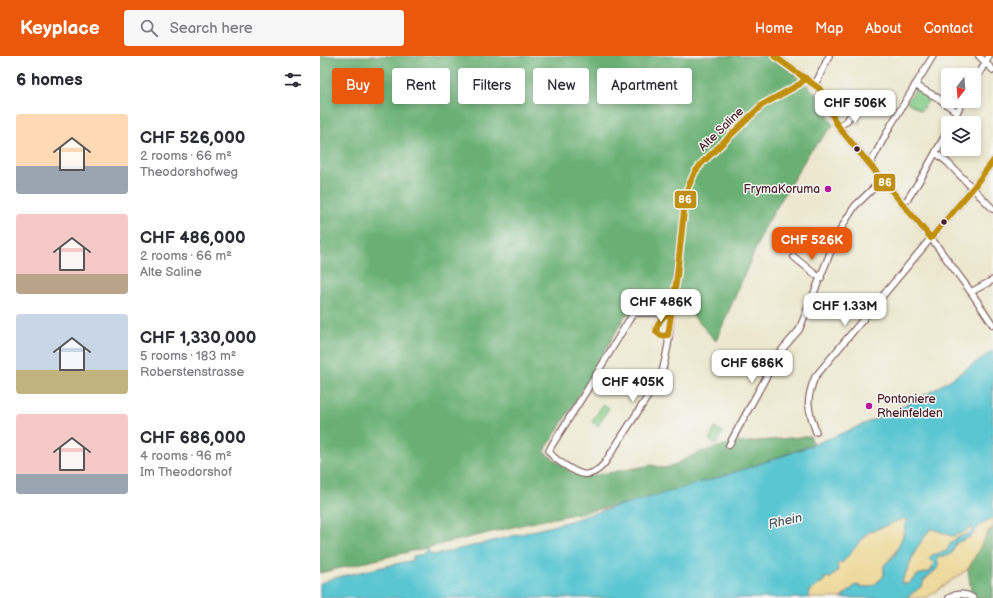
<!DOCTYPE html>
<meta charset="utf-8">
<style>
:root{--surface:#fff;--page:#f7f7f7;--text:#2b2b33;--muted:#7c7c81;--accent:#ea580c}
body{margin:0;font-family:"Balsamiq Sans",sans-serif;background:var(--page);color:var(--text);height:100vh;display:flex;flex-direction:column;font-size:15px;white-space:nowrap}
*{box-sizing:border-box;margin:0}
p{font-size:13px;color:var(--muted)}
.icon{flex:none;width:22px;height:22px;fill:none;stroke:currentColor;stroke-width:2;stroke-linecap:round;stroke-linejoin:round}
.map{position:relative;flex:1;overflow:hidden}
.side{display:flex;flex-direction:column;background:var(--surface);width:320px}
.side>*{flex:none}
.top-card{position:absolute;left:12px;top:12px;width:380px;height:36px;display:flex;gap:8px}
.needle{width:26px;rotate:196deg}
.buttons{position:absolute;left:621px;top:12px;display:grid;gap:8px}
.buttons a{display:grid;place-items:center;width:40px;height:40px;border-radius:4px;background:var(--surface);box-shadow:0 2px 6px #0003;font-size:20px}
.price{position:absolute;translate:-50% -34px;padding:0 9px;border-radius:8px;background:#fff;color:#222;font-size:13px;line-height:26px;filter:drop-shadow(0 1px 2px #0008)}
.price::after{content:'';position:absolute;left:50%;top:24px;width:12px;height:9px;margin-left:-6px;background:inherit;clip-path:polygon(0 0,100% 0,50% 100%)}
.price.active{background:var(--accent);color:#fff}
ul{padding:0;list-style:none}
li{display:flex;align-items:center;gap:12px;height:100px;padding:0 16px}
li span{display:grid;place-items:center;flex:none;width:112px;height:80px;border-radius:4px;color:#555}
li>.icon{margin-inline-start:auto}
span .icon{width:48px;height:48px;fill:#fffc;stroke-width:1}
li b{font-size:17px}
h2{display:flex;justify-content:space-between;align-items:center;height:48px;padding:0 16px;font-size:17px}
.tag{padding:0 14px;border-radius:4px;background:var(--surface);box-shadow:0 2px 6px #0003;font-size:14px;line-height:36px}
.tag.active{background:var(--accent);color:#fff}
header{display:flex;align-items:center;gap:24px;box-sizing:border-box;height:56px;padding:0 20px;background:var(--accent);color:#fff}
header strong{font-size:19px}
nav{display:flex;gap:22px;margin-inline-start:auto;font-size:14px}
.search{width:280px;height:36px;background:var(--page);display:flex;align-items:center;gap:10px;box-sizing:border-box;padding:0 14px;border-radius:4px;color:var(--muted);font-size:15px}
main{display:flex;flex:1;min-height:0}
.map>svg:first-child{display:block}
.green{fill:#83cc88;stroke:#66765a}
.forest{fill:#6ab074;stroke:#5a6850}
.sand{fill:#eeda9e;stroke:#9c7c64}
.water{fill:#5ac6d2;stroke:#52727e;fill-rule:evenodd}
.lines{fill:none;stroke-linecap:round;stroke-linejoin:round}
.minor-casing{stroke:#836564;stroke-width:8}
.tertiary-casing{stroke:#836564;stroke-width:9}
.minor{stroke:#fff;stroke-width:5.5}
.tertiary{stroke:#fff;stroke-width:7}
.bus-1-casing{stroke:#f6f6f2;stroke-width:9}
.bus-1{stroke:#c08f0f;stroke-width:6}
.bus-dot{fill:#4a1f2b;stroke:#f6f6f2;stroke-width:1.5}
.poi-dot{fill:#b5179e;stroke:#f6f6f2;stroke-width:1.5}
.labels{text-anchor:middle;stroke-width:3;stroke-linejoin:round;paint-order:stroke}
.street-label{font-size:12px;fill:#4a1f2b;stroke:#f6f6f2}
.poi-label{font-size:12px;fill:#4a1f2b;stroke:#f6f6f2;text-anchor:end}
.water-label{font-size:13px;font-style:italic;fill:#505965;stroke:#f6f6f2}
.line-badge{stroke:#f6f6f2;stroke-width:1.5}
.badge-label{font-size:11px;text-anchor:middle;font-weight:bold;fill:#fff}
</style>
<header>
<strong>Keyplace</strong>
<div class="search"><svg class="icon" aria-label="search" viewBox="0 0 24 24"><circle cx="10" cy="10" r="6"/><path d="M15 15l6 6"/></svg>Search here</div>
<nav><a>Home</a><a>Map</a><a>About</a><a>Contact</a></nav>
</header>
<main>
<section class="side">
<h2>6 homes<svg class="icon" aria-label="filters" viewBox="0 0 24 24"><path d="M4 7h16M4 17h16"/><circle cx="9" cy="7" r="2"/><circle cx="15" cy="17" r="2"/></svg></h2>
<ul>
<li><span style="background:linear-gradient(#ffd9b3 65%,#9aa5b1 0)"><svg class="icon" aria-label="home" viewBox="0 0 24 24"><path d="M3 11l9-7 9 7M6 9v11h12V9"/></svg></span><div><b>CHF 526,000</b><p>2 rooms · 66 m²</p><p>Theodorshofweg</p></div></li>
<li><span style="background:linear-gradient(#f6c9c9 75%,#b9a48a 0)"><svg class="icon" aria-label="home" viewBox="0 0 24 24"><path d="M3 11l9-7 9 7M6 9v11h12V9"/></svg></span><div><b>CHF 486,000</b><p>2 rooms · 66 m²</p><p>Alte Saline</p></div></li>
<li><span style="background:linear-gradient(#c9d6e8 70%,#c2b280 0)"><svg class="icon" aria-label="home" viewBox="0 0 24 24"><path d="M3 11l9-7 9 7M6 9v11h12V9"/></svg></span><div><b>CHF 1,330,000</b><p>5 rooms · 183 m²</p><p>Roberstenstrasse</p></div></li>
<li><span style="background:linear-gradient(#f6c9c9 75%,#9aa5b1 0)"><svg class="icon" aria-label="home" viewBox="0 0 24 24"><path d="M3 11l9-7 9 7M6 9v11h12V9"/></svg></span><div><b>CHF 686,000</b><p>4 rooms · 96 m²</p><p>Im Theodorshof</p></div></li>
</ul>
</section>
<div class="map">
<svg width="673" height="542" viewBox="0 0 673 542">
<rect width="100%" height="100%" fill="#f6f6f2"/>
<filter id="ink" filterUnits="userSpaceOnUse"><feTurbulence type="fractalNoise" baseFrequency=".025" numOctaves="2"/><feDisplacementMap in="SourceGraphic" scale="8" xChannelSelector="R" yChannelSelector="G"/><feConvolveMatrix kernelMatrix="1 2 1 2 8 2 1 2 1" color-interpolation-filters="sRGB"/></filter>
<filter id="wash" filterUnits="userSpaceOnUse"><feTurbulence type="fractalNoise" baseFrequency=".012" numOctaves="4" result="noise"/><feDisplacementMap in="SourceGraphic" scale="16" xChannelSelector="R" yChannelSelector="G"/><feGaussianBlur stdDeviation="0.9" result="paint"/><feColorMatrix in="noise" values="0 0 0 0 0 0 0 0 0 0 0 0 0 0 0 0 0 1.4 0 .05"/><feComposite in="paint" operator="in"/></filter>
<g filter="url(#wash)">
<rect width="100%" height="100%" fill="#ece7ce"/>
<g class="green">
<path d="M596 33 612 40 601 55 587 46Z"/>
<path d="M439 297 445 301 444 304 447 306 444 310 435 305Z"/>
<path d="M283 348 289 352 278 370 272 366Z"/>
<path d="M395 372 403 376 396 388 389 384Z"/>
</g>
<g class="forest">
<path d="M0 0H449L474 18 499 40 513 70 489 97 445 171 396 285 372 259 344 253 306 258 269 323 224 396 256 419 270 420 332 409 343 412 349 411 380 396 408 388 490 380 494 388 426 413 343 439 300 449 210 467 0 517Z"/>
<path d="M673 471V542H657L651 536 648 513 669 474Z"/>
</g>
<g class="sand">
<path d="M673 461V471L669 474 648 513 606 542H586L602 530 604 524 615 515 617 502 631 498 636 487 652 480 659 470Z"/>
<path d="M587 462C583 483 579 495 564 509V520C554 529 551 534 536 529L521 542H488L490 535 504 525 505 521 511 522 518 514 517 507 542 484 547 477 582 463Z"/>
<path d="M653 469 651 477C639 481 631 482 627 495L612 499 614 507 611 515 598 519 587 528H581L596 493 611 471C632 481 634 482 653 469Z"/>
</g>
<path class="water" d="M673 295V461L659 470 652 480 636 487 631 498 617 502 619 511 604 524 602 530 586 542H521L536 529C551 534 554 529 564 520V509L575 499 584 477 586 462 582 463 547 477 523 506 517 507 518 514 511 522 505 521 504 525 490 535 489 540 485 542H0V528L10 523 93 504V500L104 498V496L108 493 110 498 114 499C156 489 198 479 240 468 261 462 280 455 301 449 403 422 505 390 599 342 624 329 649 311 673 295ZM653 470 651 477C639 481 631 482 627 495L612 499 609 503 614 507 611 515 598 519 587 528 581 527 596 493 611 472 632 480 642 477Z"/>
</g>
<g filter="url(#ink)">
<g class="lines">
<defs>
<g id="minor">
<path d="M659 0 673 14"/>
<path d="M654 27 669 0"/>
<path d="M494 28 498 23 509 0"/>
<path d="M595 29 618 42 637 56"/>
<path d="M631 67 643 45"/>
<path d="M518 70 526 66 537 50"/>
<path d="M616 97 628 107 673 153"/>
<path d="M550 108 571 69 613 0"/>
<path d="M583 147 587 144 603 119 628 74"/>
<path d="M474 201 496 219 501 222"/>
<path d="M651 236 673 224"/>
<path d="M351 257H314L309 264 267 334 232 389 229 395C232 401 237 404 243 408 258 418 269 425 284 408L341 320 345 304 348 289 366 136 375 116 382 107 442 49 480 28 486 22"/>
<path d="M346 258C341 264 335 269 336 276L341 280 348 279"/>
<path d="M496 376C488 353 485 345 495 321L611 182 651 236 673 269"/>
<path d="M409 389 450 314V307L453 300 460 296 479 274 517 180 526 164 535 150 563 123"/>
<path d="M629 542C637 537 645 537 653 542"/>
</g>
<path id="tertiary" d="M454 0 500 33 515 65 521 74 611 182 653 132 673 105"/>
</defs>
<use href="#minor" class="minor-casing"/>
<use href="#tertiary" class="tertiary-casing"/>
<use href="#minor" class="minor"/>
<use href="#tertiary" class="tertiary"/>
<defs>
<g id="bus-1">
<path d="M454 0 500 33 515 65 521 74 611 182 653 132 673 105"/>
<path d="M351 257C342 259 337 268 336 276L341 280 348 279 357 220 366 136 375 116 382 107 442 49 480 28 486 22"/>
</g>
</defs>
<use href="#bus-1" class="bus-1-casing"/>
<use href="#bus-1" class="bus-1"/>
</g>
</g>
<g class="bus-dot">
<circle cx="537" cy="93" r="3.5"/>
<circle cx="624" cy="166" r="3.5"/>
</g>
<g class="poi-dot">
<circle cx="508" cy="133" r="4"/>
<circle cx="549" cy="350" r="4"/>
</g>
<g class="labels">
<g class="street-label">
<text transform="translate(401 73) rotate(-44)" y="4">Alte Saline</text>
</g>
<g class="poi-label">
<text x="500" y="137">FrymaKoruma</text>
<text x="557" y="347" text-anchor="start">Pontoniere<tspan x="557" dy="14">Rheinfelden</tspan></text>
</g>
<g class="water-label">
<text transform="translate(465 464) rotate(-13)" y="5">Rhein</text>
</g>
</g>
<g class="line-badge">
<rect x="553" y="117" width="23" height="19" rx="4" fill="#c08f0f"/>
<rect x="354" y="134" width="23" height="19" rx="4" fill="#c08f0f"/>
</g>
<g class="badge-label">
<text x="565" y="130">86</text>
<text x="365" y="147">86</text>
</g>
</svg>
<div class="buttons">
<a><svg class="needle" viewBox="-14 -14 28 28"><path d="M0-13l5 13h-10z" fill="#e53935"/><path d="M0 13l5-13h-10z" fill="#7c7c81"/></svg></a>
<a><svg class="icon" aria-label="layers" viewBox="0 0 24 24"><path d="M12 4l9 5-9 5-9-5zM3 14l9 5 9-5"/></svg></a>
</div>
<b class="price" style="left:535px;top:68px">CHF 506K</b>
<b class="price active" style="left:492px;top:205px">CHF 526K</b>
<b class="price" style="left:341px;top:267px">CHF 486K</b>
<b class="price" style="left:525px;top:271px">CHF 1.33M</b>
<b class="price" style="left:432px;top:328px">CHF 686K</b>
<b class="price" style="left:313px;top:347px">CHF 405K</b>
<div class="top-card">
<a class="tag active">Buy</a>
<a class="tag">Rent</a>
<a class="tag">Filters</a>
<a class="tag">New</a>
<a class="tag">Apartment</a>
</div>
</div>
</main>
